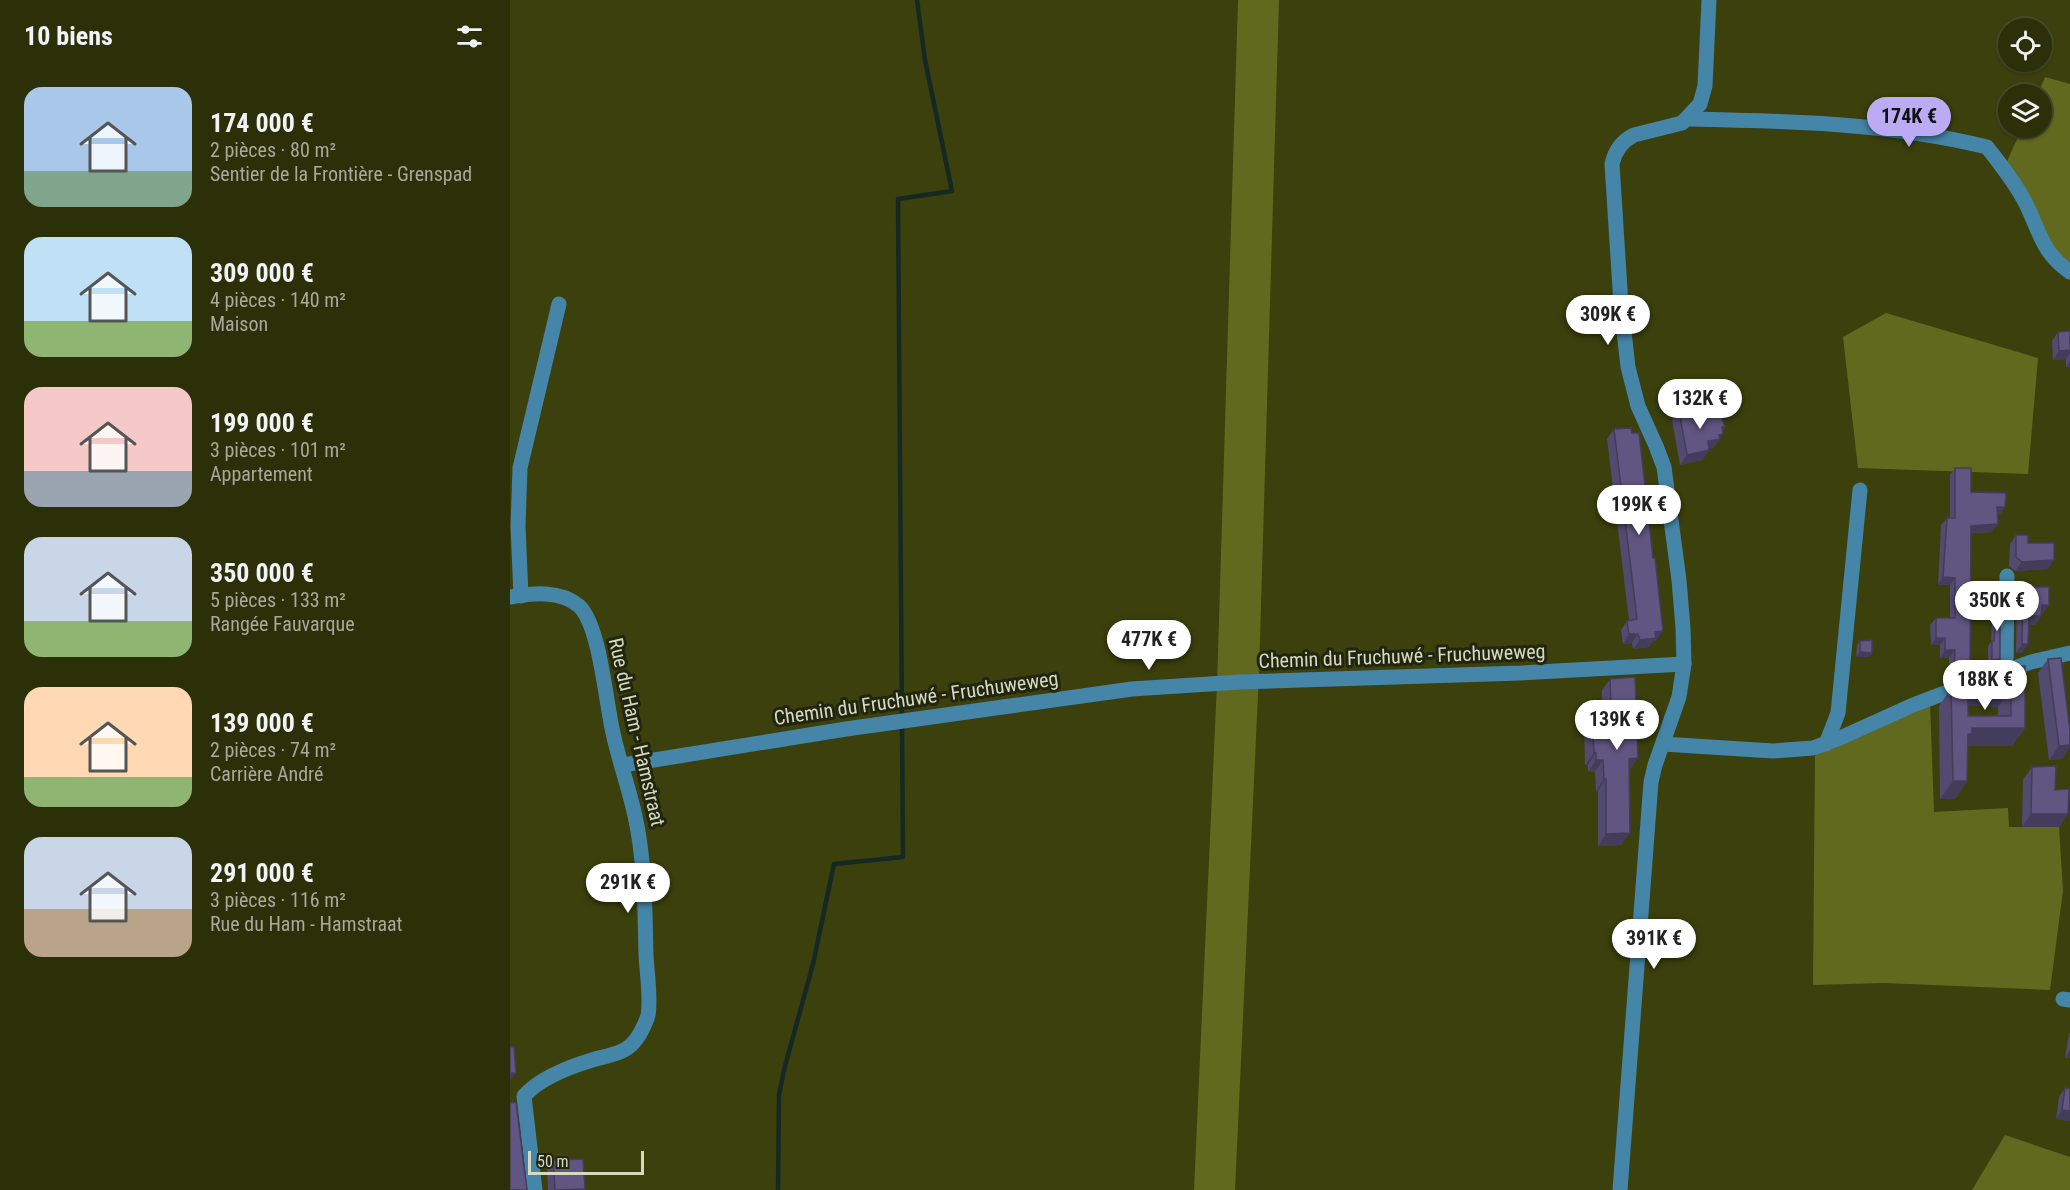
<!DOCTYPE html>
<html lang="fr">
<meta charset="utf-8">
<style>
:root{--surface:#2c3009;--page:#343812;--text:#f1f3f6;--muted:#a6a99c;--line:#484b2a;--accent:#bcaaf5}
body{margin:0;font-family:"Roboto Condensed",sans-serif;background:var(--page);color:var(--text);height:100vh;display:flex;flex-direction:column;font-size:22px;white-space:nowrap}
*{box-sizing:border-box;margin:0}
p{font-size:20px;color:var(--muted)}
.icon{flex:none;width:33px;height:33px;fill:none;stroke:currentColor;stroke-width:2;stroke-linecap:round;stroke-linejoin:round}
.map{position:relative;flex:1;overflow:hidden}
.panel{display:flex;flex-direction:column;background:var(--surface);width:510px}
.panel>*{flex:none}
.controls{position:absolute;left:1488px;top:18px;display:grid;gap:12px}
.controls a{display:grid;place-items:center;width:54px;height:54px;border-radius:50%;background:var(--surface);box-shadow:0 2px 4px #0004,0 0 0 2px var(--line);font-size:30px}
.scale{position:absolute;left:18px;bottom:15px;width:116px;box-sizing:border-box;padding-left:6px;border:3px solid #d5dabf;border-top:0;font-size:16px;line-height:21px;white-space:nowrap;color:#d5dabf;-webkit-text-stroke:4px #222510;paint-order:stroke}
.price{position:absolute;translate:-50% -51px;padding:0 14px;border-radius:21px;background:#fff;color:#222;font-size:20px;line-height:39px;filter:drop-shadow(0 2px 3px #0008)}
.price::after{content:'';position:absolute;left:50%;top:36px;width:18px;height:14px;margin-left:-9px;background:inherit;clip-path:polygon(0 0,100% 0,50% 100%)}
.price.selected{background:var(--accent);color:#111}
ul{padding:0;list-style:none}
li{display:flex;align-items:center;gap:18px;height:150px;padding:0 24px}
li span{display:grid;place-items:center;flex:none;width:168px;height:120px;border-radius:18px;color:#555}
li>.icon{margin-inline-start:auto}
span .icon{width:72px;height:72px;fill:#fffc;stroke-width:1}
li b{font-size:26px}
h2{display:flex;justify-content:space-between;align-items:center;height:72px;padding:0 24px;font-size:26px}
main{display:flex;flex:1;min-height:0}
.map>svg:first-child{display:block}
.green{fill:#61691f}
.lines{fill:none;stroke-linecap:round;stroke-linejoin:round}
.stream{stroke:#162823;stroke-width:4.5}
.minor{stroke:#4485a8;stroke-width:15}
.wall{fill:#534a70;fill-rule:evenodd}
.shaded-wall{fill:#443c5b}
.building{fill:#615682;stroke:#443c5b;stroke-width:1.5;fill-rule:evenodd}
.labels{text-anchor:middle;stroke-width:6;stroke-linejoin:round;paint-order:stroke}
.street-label{font-size:20px;fill:#d5dabf;stroke:#222510}
</style>
<main>
<section class="panel">
<h2>10 biens<svg class="icon" aria-label="filters" viewBox="0 0 24 24"><path d="M4 7h16M4 17h16"/><circle cx="9" cy="7" r="2"/><circle cx="15" cy="17" r="2"/></svg></h2>
<ul>
<li><span style="background:linear-gradient(#a9c7e8 70%,#7fa58c 0)"><svg class="icon" aria-label="home" viewBox="0 0 24 24"><path d="M3 11l9-7 9 7M6 9v11h12V9"/></svg></span><div><b>174 000 €</b><p>2 pièces · 80 m²</p><p>Sentier de la Frontière - Grenspad</p></div></li>
<li><span style="background:linear-gradient(#bfe0f5 70%,#8fb573 0)"><svg class="icon" aria-label="home" viewBox="0 0 24 24"><path d="M3 11l9-7 9 7M6 9v11h12V9"/></svg></span><div><b>309 000 €</b><p>4 pièces · 140 m²</p><p>Maison</p></div></li>
<li><span style="background:linear-gradient(#f6c9c9 70%,#9aa5b1 0)"><svg class="icon" aria-label="home" viewBox="0 0 24 24"><path d="M3 11l9-7 9 7M6 9v11h12V9"/></svg></span><div><b>199 000 €</b><p>3 pièces · 101 m²</p><p>Appartement</p></div></li>
<li><span style="background:linear-gradient(#c9d6e8 70%,#8fb573 0)"><svg class="icon" aria-label="home" viewBox="0 0 24 24"><path d="M3 11l9-7 9 7M6 9v11h12V9"/></svg></span><div><b>350 000 €</b><p>5 pièces · 133 m²</p><p>Rangée Fauvarque</p></div></li>
<li><span style="background:linear-gradient(#ffd9b3 75%,#8fb573 0)"><svg class="icon" aria-label="home" viewBox="0 0 24 24"><path d="M3 11l9-7 9 7M6 9v11h12V9"/></svg></span><div><b>139 000 €</b><p>2 pièces · 74 m²</p><p>Carrière André</p></div></li>
<li><span style="background:linear-gradient(#c9d6e8 60%,#b9a48a 0)"><svg class="icon" aria-label="home" viewBox="0 0 24 24"><path d="M3 11l9-7 9 7M6 9v11h12V9"/></svg></span><div><b>291 000 €</b><p>3 pièces · 116 m²</p><p>Rue du Ham - Hamstraat</p></div></li>
</ul>
</section>
<div class="map">
<svg width="1560" height="1190" viewBox="0 0 1560 1190">
<rect width="100%" height="100%" fill="#3b400c"/>
<g class="green">
<path d="M728 0H769L749 673 725 1190H684L707 684Z"/>
<path d="M1535 77 1560 84V272L1494 168 1512 128H1532V94H1528Z"/>
<path d="M1376 313 1528 358 1518 474 1348 468 1333 337Z"/>
<path d="M1420 702 1424 812 1498 808 1499 827H1549L1553 891 1540 990 1374 983 1303 985 1305 753Z"/>
<path d="M1495 1135 1560 1157V1190H1462Z"/>
</g>
<g class="lines">
<path class="stream" d="M268 1190 269 1095 274 1070 303 964 324 864 393 857 388 199 442 191 415 60 407 0"/>
<g class="minor">
<path d="M1178 119C1279 121 1379 123 1477 147 1490 164 1505 182 1515 202 1530 231 1531 252 1560 272"/>
<path d="M11 596 8 526 10 468 49 304"/>
<path d="M0 597C23 593 50 590 69 606 90 625 96 704 103 733 109 761 119 788 125 816 135 861 135 910 136 956 137 972 141 1000 138 1015 136 1023 129 1037 123 1043 114 1054 95 1056 82 1060 59 1067 30 1078 14 1096L25 1190"/>
<path d="M1496 671 1497 576"/>
<path d="M1153 744 1263 751 1303 748 1330 738 1403 705 1440 691 1521 662 1560 653"/>
<path d="M1316 744 1328 713 1350 490"/>
<path d="M113 765 336 729 622 689 730 682 1011 673 1174 664"/>
<path d="M1553 999 1560 1000"/>
<path d="M1110 1190 1141 782 1145 765 1169 697 1174 664 1173 628 1169 580 1154 467 1146 446 1128 406 1118 367 1111 305 1102 164C1105 150 1112 141 1124 135L1172 123 1190 104 1195 86 1199 0"/>
</g>
</g>
<g class="wall">
<path d="M1560 331V367H1556V359L1543 360 1542 341 1548 332Z"/>
<path d="M1169 411 1185 416 1212 431 1210 439 1203 448 1199 449V450L1192 460 1170 465 1162 420Z"/>
<path d="M1104 429 1146 641H1143L1139 647 1123 649 1122 643 1113 644 1111 630 1117 621 1119 620 1097 439Z"/>
<path d="M1445 468 1461 492 1490 515 1487 514 1482 532 1461 533 1455 675 1439 681V658H1430V645H1421L1420 625 1426 618H1440V585H1428L1431 525 1437 518H1440V475Z"/>
<path d="M1506 535 1518 543 1538 569 1505 571 1499 566 1500 544Z"/>
<path d="M1513 587 1539 605 1532 614H1531V616L1525 625H1519L1512 653H1506L1507 596Z"/>
<path d="M1486 596 1490 659 1486 664 1478 665V646L1481 642 1483 600Z"/>
<path d="M1350 641 1362 653 1358 657H1346L1347 645Z"/>
<path d="M1538 659 1560 731V747L1552 759 1539 760 1528 673Z"/>
<path d="M1497 667 1515 728 1502 746H1458L1457 781 1445 799H1430L1429 706 1441 688 1491 676ZM1461 705 1488 707V716H1458V706Z"/>
<path d="M1100 679 1120 770H1119L1111 845 1088 846V791H1086L1085 772H1078V765H1075L1074 724 1082 712 1090 711 1092 708V690Z"/>
<path d="M1522 767 1545 790 1558 814 1549 827H1512L1513 780Z"/>
<path d="M1560 1032V1058H1555L1559 1034Z"/>
<path d="M1555 1088 1560 1089V1121L1546 1119 1549 1097Z"/>
<path d="M43 1160 75 1189V1190H38L37 1169Z"/>
</g>
<g class="shaded-wall">
<path d="M1560 350V353L1556 359 1543 360 1549 351Z"/>
<path d="M1560 361V367H1556Z"/>
<path d="M1212 427H1215L1210 435 1213 434 1209 439H1210L1203 448 1191 451 1198 441Z"/>
<path d="M1199 450 1192 460 1170 465 1177 455Z"/>
<path d="M1487 507H1495L1490 515 1482 514Z"/>
<path d="M1488 524 1482 532 1455 533 1461 526Z"/>
<path d="M1544 560 1538 569 1505 571 1512 562Z"/>
<path d="M1433 577 1445 578 1440 585H1428Z"/>
<path d="M1532 605H1539L1532 614H1525Z"/>
<path d="M1519 616H1531L1525 625H1513Z"/>
<path d="M1153 631 1146 641H1143L1139 647 1123 649 1130 640 1145 632Z"/>
<path d="M1119 634H1128L1122 643 1113 644Z"/>
<path d="M1426 638H1435L1430 645H1421Z"/>
<path d="M1512 644H1518L1512 653H1506Z"/>
<path d="M1435 650H1445L1439 658H1430Z"/>
<path d="M1350 652 1362 653 1358 657H1346Z"/>
<path d="M1490 659 1486 664 1478 665 1482 660Z"/>
<path d="M1460 668 1455 675 1439 681 1444 673Z"/>
<path d="M1474 687 1501 689 1488 707 1461 705 1445 708 1458 690Z"/>
<path d="M1462 728H1515L1502 746H1454L1445 753Z"/>
<path d="M1560 745V747L1552 759 1539 760 1549 746Z"/>
<path d="M1084 753H1086L1078 765H1075Z"/>
<path d="M1128 758 1120 770 1110 771 1119 759Z"/>
<path d="M1086 760H1093L1085 772H1078Z"/>
<path d="M1094 779H1096L1088 791H1086Z"/>
<path d="M1443 781H1457L1445 799H1430Z"/>
<path d="M1521 814H1558L1549 827H1512Z"/>
<path d="M1120 833 1111 845 1088 846 1096 834Z"/>
<path d="M1560 1050V1058H1555Z"/>
<path d="M0 1073H6L0 1081Z"/>
<path d="M1552 1110 1560 1111V1121L1546 1119Z"/>
</g>
<g class="building">
<path d="M1560 331V350L1549 351 1548 332Z"/>
<path d="M1183 405 1185 416 1210 412 1215 427H1212L1213 434 1209 435 1210 439 1198 441 1199 450 1177 455 1169 411Z"/>
<path d="M1121 428 1122 433H1129L1143 558H1145L1153 631 1145 632 1146 638 1130 640 1128 634H1119L1117 621 1127 619 1104 429Z"/>
<path d="M1445 468H1461V492L1496 493 1495 507H1487L1488 524 1461 526 1460 668 1444 673 1445 650H1435V638H1426V618H1445V578L1433 577 1437 518H1445Z"/>
<path d="M1506 535H1518V543H1544V560L1512 562 1506 557Z"/>
<path d="M1513 587H1539V605H1532L1531 616H1519L1518 644H1512Z"/>
<path d="M1486 596H1490V659L1482 660V641H1484Z"/>
<path d="M1362 640V653L1350 652V641Z"/>
<path d="M1551 658 1560 731V745L1549 746 1538 659Z"/>
<path d="M1499 666H1515V728H1462V734H1458L1457 781H1443L1441 688 1472 676H1497V667ZM1474 687 1501 689V716H1458V690Z"/>
<path d="M1125 677 1128 758 1119 759 1120 833 1096 834V779H1094L1093 760H1086V753H1084L1082 712 1095 711V704H1101L1100 679Z"/>
<path d="M1546 766 1545 790 1559 789 1558 814H1521L1522 767Z"/>
<path d="M0 1047H4L6 1073H0Z"/>
<path d="M1555 1088 1560 1089V1111L1552 1110Z"/>
<path d="M6 1102 17 1190H0V1103Z"/>
<path d="M73 1159 75 1189 45 1190 43 1160Z"/>
</g>
<g class="labels">
<g class="street-label">
<text transform="translate(892 656) rotate(-2)" y="7">Chemin du Fruchuwé - Fruchuweweg</text>
<text transform="translate(406 698) rotate(-8)" y="7">Chemin du Fruchuwé - Fruchuweweg</text>
<text transform="translate(127 732) rotate(77)" y="7">Rue du Ham - Hamstraat</text>
</g>
</g>
</svg>
<div class="controls">
<a><svg class="icon" aria-label="locate" viewBox="0 0 24 24"><circle cx="12" cy="12" r="6"/><path d="M12 2v4M12 18v4M2 12h4M18 12h4"/></svg></a>
<a><svg class="icon" aria-label="layers" viewBox="0 0 24 24"><path d="M12 4l9 5-9 5-9-5zM3 14l9 5 9-5"/></svg></a>
</div>
<div class="scale">50 m</div>
<b class="price selected" style="left:1399px;top:148px">174K €</b>
<b class="price" style="left:1098px;top:346px">309K €</b>
<b class="price" style="left:1190px;top:430px">132K €</b>
<b class="price" style="left:1129px;top:536px">199K €</b>
<b class="price" style="left:1487px;top:632px">350K €</b>
<b class="price" style="left:639px;top:671px">477K €</b>
<b class="price" style="left:1475px;top:711px">188K €</b>
<b class="price" style="left:1107px;top:751px">139K €</b>
<b class="price" style="left:118px;top:914px">291K €</b>
<b class="price" style="left:1144px;top:970px">391K €</b>
</div>
</main>
